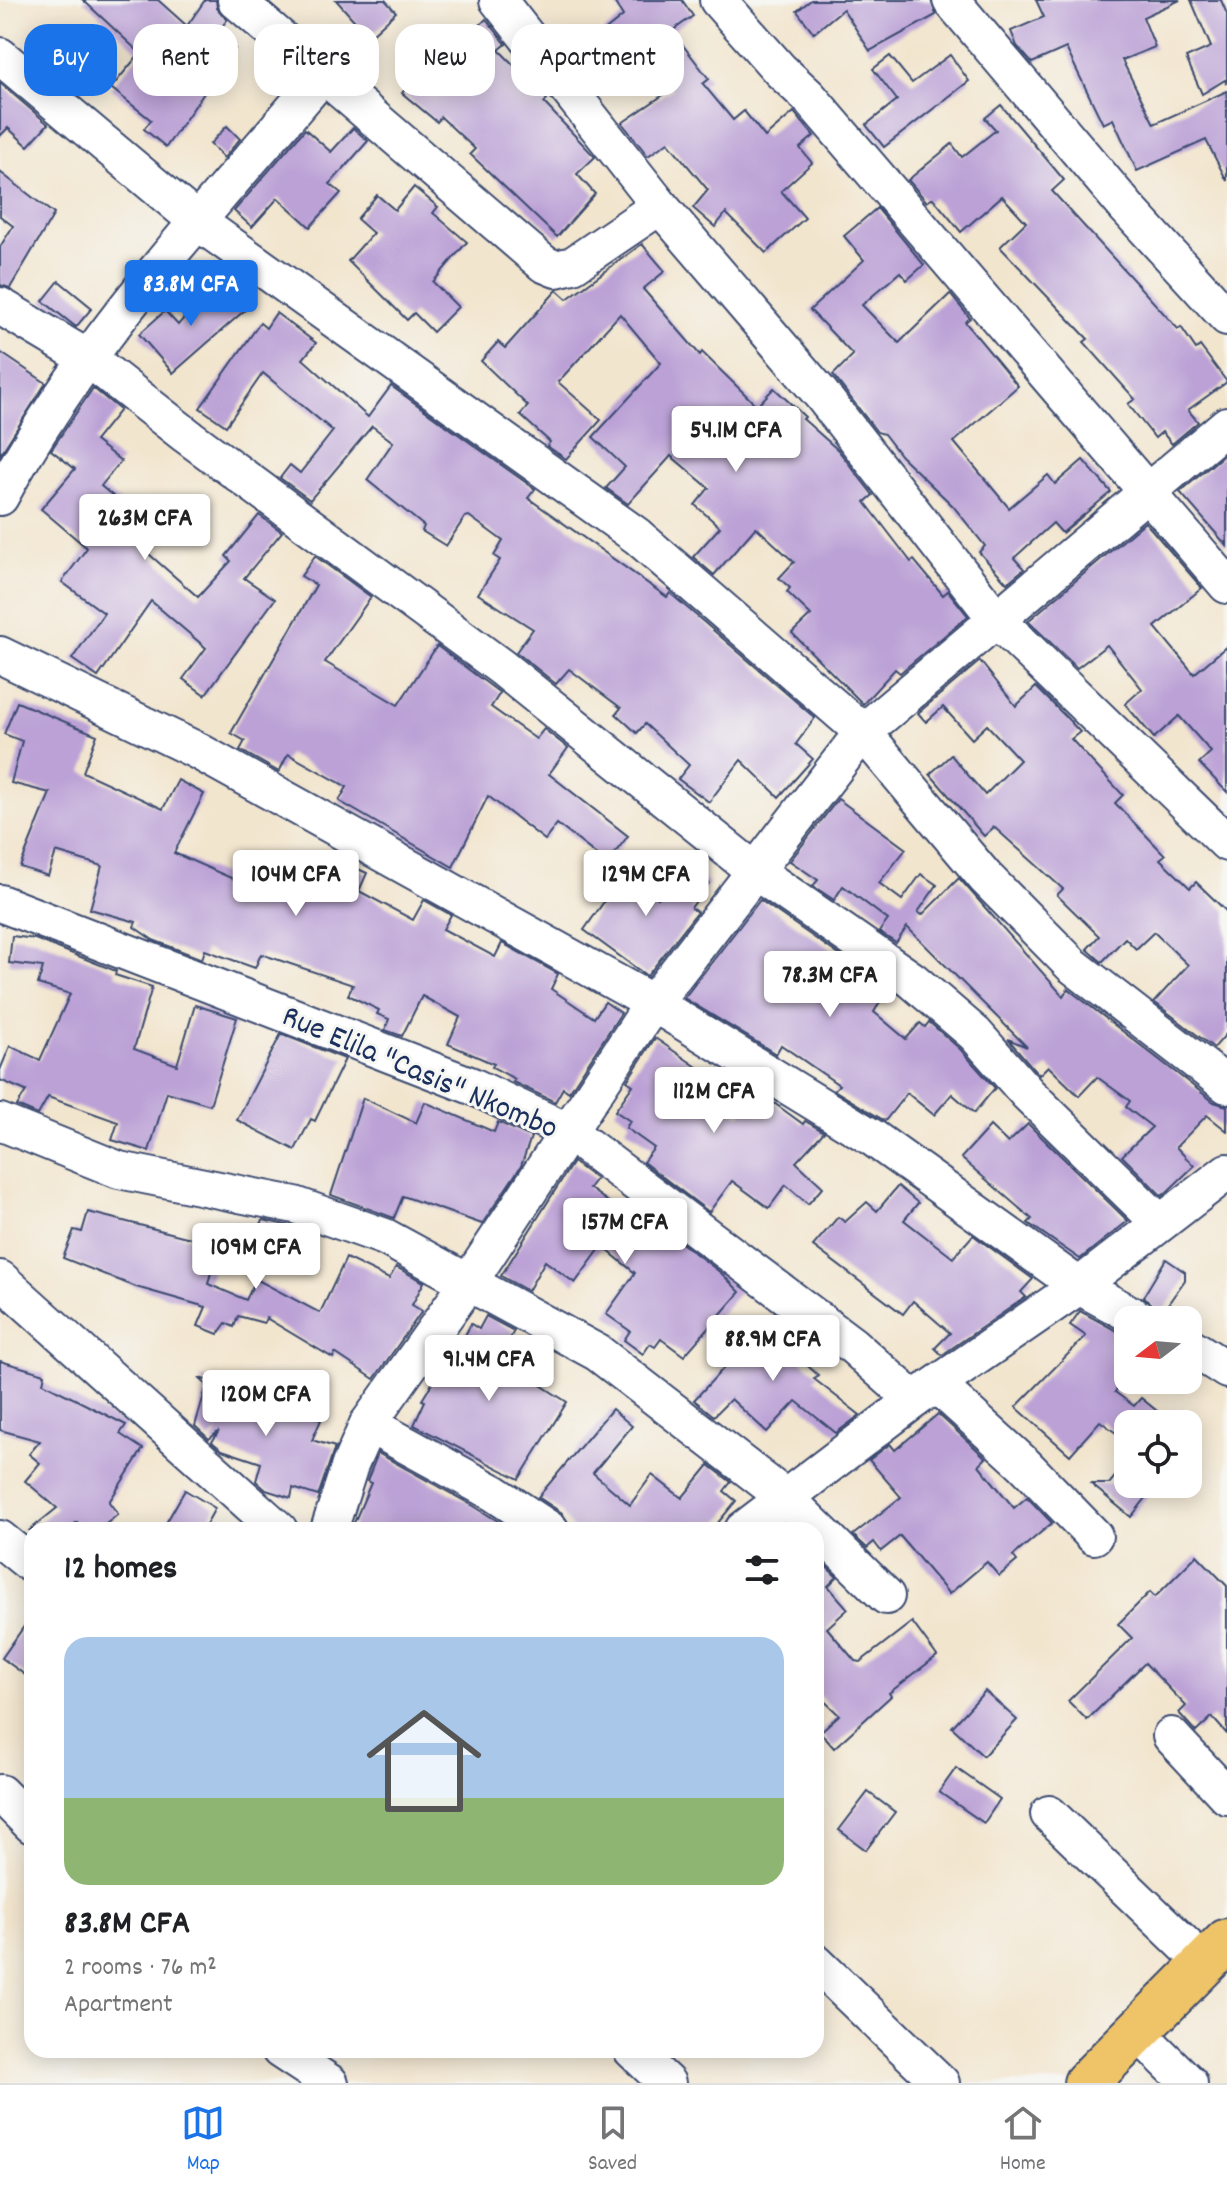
<!DOCTYPE html>
<meta charset="utf-8">
<style>
:root{--surface:#fff;--page:#f2f2f2;--text:#202124;--muted:#757577;--line:#e0e0e0;--accent:#1a73e8}
body{margin:0;font-family:Dekko,sans-serif;background:var(--page);color:var(--text);height:100vh;display:flex;flex-direction:column;font-size:30px;white-space:nowrap}
*{box-sizing:border-box;margin:0}
p{font-size:26px;color:var(--muted)}
.icon{flex:none;width:44px;height:44px;fill:none;stroke:currentColor;stroke-width:2;stroke-linecap:round;stroke-linejoin:round}
.map{position:relative;flex:1;overflow:hidden}
.drawer{position:absolute;left:24px;top:1522px;width:800px;height:536px;display:flex;flex-direction:column;background:var(--surface);border-radius:24px;box-shadow:0 4px 20px #0003}
.drawer>*{flex:none}
.guide{position:absolute;left:24px;top:24px;width:800px;height:72px;display:flex;gap:16px}
.needle{width:52px;rotate:254deg}
.controls{position:absolute;left:1114px;top:1306px;display:grid;gap:16px}
.controls a{display:grid;place-items:center;width:88px;height:88px;border-radius:16px;background:var(--surface);box-shadow:0 4px 20px #0003;font-size:40px}
.price{position:absolute;translate:-50% -68px;padding:0 18px;border-radius:8px;background:#fff;color:#222;font-size:26px;line-height:52px;filter:drop-shadow(0 2px 4px #0008)}
.price::after{content:'';position:absolute;left:50%;top:48px;width:24px;height:18px;margin-left:-12px;background:inherit;clip-path:polygon(0 0,100% 0,50% 100%)}
.price.active{background:var(--accent);color:#fff}
ul{padding:0;list-style:none}
li{display:grid;align-content:center;gap:16px;height:424px;padding:0 40px}
li span{display:grid;place-items:center;height:248px;border-radius:24px;color:#555}
li>.icon{margin-inline-start:auto}
span .icon{width:144px;height:144px;fill:#fffc;stroke-width:1}
li b{font-size:34px}
h2{display:flex;justify-content:space-between;align-items:center;height:96px;padding:0 40px;font-size:34px}
.chip{padding:0 28px;border-radius:24px;background:var(--surface);box-shadow:0 4px 20px #0003;font-size:28px;line-height:72px}
.chip.active{background:var(--accent);color:#fff}
.menu{display:flex;justify-content:space-around;align-items:center;height:112px;border-top:2px solid var(--line);background:var(--surface);font-size:22px;color:var(--muted)}
.menu a{display:grid;justify-items:center;gap:4px}
.menu .active{color:var(--accent)}
.map>svg:first-child{display:block}
.building{fill:#bba1d6}
.lines{fill:none;stroke-linecap:round;stroke-linejoin:round}
.minor-casing{stroke:#3b4a6f;stroke-width:40}
.highway-casing{stroke:#3b4a6f;stroke-width:48}
.minor{stroke:#fff;stroke-width:36}
.highway{stroke:#efc469;stroke-width:44}
.labels{text-anchor:middle;stroke-width:6;stroke-linejoin:round;paint-order:stroke}
.street-label{font-size:32px;fill:#1b2f5e;stroke:#f6f6f2}
</style>
<div class="map">
<svg width="1227" height="2083" viewBox="0 0 1227 2083">
<rect width="100%" height="100%" fill="#f6f6f2"/>
<filter id="ink" filterUnits="userSpaceOnUse"><feTurbulence type="fractalNoise" baseFrequency=".0125" numOctaves="2"/><feDisplacementMap in="SourceGraphic" scale="16" xChannelSelector="R" yChannelSelector="G"/><feConvolveMatrix kernelMatrix="1 2 1 2 8 2 1 2 1" color-interpolation-filters="sRGB"/></filter>
<filter id="wash" filterUnits="userSpaceOnUse"><feTurbulence type="fractalNoise" baseFrequency=".006" numOctaves="4" result="noise"/><feDisplacementMap in="SourceGraphic" scale="32" xChannelSelector="R" yChannelSelector="G"/><feGaussianBlur stdDeviation="1.8" result="paint"/><feColorMatrix in="noise" values="0 0 0 0 0 0 0 0 0 0 0 0 0 0 0 0 0 1.4 0 .05"/><feComposite in="paint" operator="in"/></filter>
<g filter="url(#wash)">
<rect width="100%" height="100%" fill="#f2e5ce"/>
<g id="blocks">
<g class="building">
<path d="M83 0H158L187 26 205 0H216L217 8 227 20 216 34 235 49 166 147 144 129 151 120 111 88 140 53Z"/>
<path d="M336 0H385L396 12 369 37Z"/>
<path d="M613 0H682L693 16 672 31 709 79 703 84 733 120 744 111 765 137 794 112 814 136 800 148 812 163 781 191 805 218 766 253 726 213 715 227 693 208 708 190 668 142 648 156 622 123 672 89 643 53 617 74 612 67 595 81H588L571 58 623 16Z"/>
<path d="M811 0H931L936 15 870 51 843 9 814 33 797 11Z"/>
<path d="M1036 0H1180L1143 17 1155 47 1122 60 1154 124 1227 91V181L1206 140 1137 171 1113 119 1103 124 1066 48 1032 63 1017 46 1011 31 1044 17Z"/>
<path d="M1191 0H1221L1227 14V84L1225 80 1202 94 1186 58 1211 47Z"/>
<path d="M486 19 506 44 499 50 547 99 544 103 595 157 577 174 595 194 557 237 470 154 475 149 441 117 437 122 402 93 421 70 429 76Z"/>
<path d="M950 55 969 81 884 147 866 125 897 100 873 69 890 56 912 83Z"/>
<path d="M0 83 48 124 28 146 8 128 0 136Z"/>
<path d="M1001 105 1064 180 1052 191 1178 329 1181 327 1196 349 1200 346 1227 382 1188 410 1198 422 1172 444 1162 432 1155 438 1128 404 1135 399 1084 342 1088 339 1000 247 1026 222 1002 196 961 232 933 198 927 202 908 180 952 144 962 157 996 130 985 118Z"/>
<path d="M227 126 240 139 224 158 210 144Z"/>
<path d="M353 128 368 141 330 184 341 193 310 227 278 198 252 227 234 211 305 129 331 152Z"/>
<path d="M0 172 54 214 10 288 0 285V247L13 226 0 216Z"/>
<path d="M414 187 438 207 433 213 467 242 433 282 458 307 433 332 414 313 407 320 348 261 373 233 357 219 377 195 395 210Z"/>
<path d="M877 208 924 265 907 280 900 272 862 305 899 343 950 294 970 318 965 322 1018 386 954 442 1009 508 1048 475 1055 484 1083 460 1111 492 1062 533 1053 523 1014 558 1024 569 1007 583 979 552 985 546 953 506 901 456 884 434 877 432 833 375 853 355 810 310 864 260 844 236Z"/>
<path d="M642 244 665 271 643 289 700 355 702 352 757 406 774 388 805 417 803 419 838 450 873 495 865 502 911 562 914 560 943 595 948 591 968 616 900 673 895 669 863 704 792 633 811 615 787 592 790 588 779 578 794 562 756 527 714 575 693 557 720 527 695 505 709 488 671 456 628 504 606 488 625 467 593 437 661 363 620 314 558 382 601 420 566 459 547 446 550 442 520 415 528 406 481 361 498 342 505 348 557 290 567 299Z"/>
<path d="M59 281 92 308 76 327 43 301Z"/>
<path d="M214 283 245 310 173 373 139 334 165 311 178 325Z"/>
<path d="M276 313 316 343 303 359 368 417 391 386 535 489 528 498 667 597 670 593 815 718 796 744 813 759 779 797 741 760 709 802 678 779 689 765 645 724 637 733 616 714 621 708 569 669 556 684 516 652 533 629 478 594 500 560 494 556 503 541 469 516 465 517 446 546 422 531 424 526 367 480 393 442 372 426 310 500 280 478 290 465 300 473 333 431 263 373 226 426 200 408 260 323 266 328Z"/>
<path d="M0 352 46 383 0 455Z"/>
<path d="M93 388 120 410 95 441 121 461 101 486 139 518 126 534 198 597 231 561 226 556 259 515 282 532 244 578 275 599 205 695 183 679 206 648 151 601 98 677 72 659 104 613 62 582 87 548 41 509 75 469 51 450Z"/>
<path d="M1227 452V546L1180 492Z"/>
<path d="M1145 522 1202 588 1155 627 1194 674 1227 646V792L1199 763 1211 752 1179 716 1154 738 1125 704 1142 689 1107 645 1077 668 1028 621Z"/>
<path d="M315 556 371 597 325 662 398 705 437 646 500 693 491 707 536 739 544 729 568 748 549 774 628 836 607 863 557 824 545 840 488 796 453 867 339 801 347 787 288 754 279 772 240 750 245 741 231 733 316 585 301 576Z"/>
<path d="M980 661 1016 706 1036 687 1065 716 1080 732 1071 739 1123 795 1115 803 1165 855 1160 859 1190 888 1196 882 1227 912V1033L1214 1048 1154 1002 1188 965 1154 932 1136 949 1125 938 1102 962 1087 949 1099 936 1057 895 1063 889 994 827 984 836 930 774 951 755 985 795 1020 760 987 725 972 739 943 707 926 722 918 713Z"/>
<path d="M17 702 97 735 83 772 163 809 178 780 204 794 174 853 240 882 253 853 335 887 345 863 367 873 359 891 413 920 424 900 451 915 443 929 495 957 502 943 558 974 551 989 594 1018 605 1002 621 1013 569 1092 563 1088 555 1102 513 1082 515 1079 492 1067 494 1064 448 1044 460 1017 422 996 402 1036 385 1030 389 1019 377 1014 379 1010 348 995 353 985 261 954 255 968 205 950 202 959 153 940 134 927 136 922 90 909 102 866 56 852 48 876 20 867 50 793 11 783 22 741 4 734Z"/>
<path d="M838 799 906 849 879 883 902 900 921 874 937 885 918 912 922 915 959 878 1063 996 1068 989 1214 1102 1227 1106V1131L1207 1115 1176 1147 1194 1166 1168 1191 1162 1196 1122 1156 1152 1127 1126 1107 1130 1101 1097 1077 1079 1096 1048 1066 1039 1075 1008 1039 1027 1047 907 927 896 943 879 932 888 920 843 886 834 900 813 886 818 880 790 861Z"/>
<path d="M683 863 709 883 691 908 697 912 647 976 584 930 625 872 658 898Z"/>
<path d="M760 900 888 989 874 1012 906 1039 920 1023 925 1027 929 1022 960 1049 995 1088 974 1113 952 1094 934 1115 907 1093 885 1121 834 1090 839 1085 781 1045 776 1054 684 998Z"/>
<path d="M12 936 35 939 116 971 115 975 152 987 134 1049 177 1065 195 1005 237 1018 210 1105 167 1092 149 1151 112 1140 118 1122 48 1097 38 1115 17 1106 26 1091 0 1080V1070L10 1046 40 1060 70 994 38 984 43 967 9 963Z"/>
<path d="M281 1034 345 1059 315 1121 311 1119 295 1150 237 1120Z"/>
<path d="M655 1038 697 1067 690 1078 740 1116 759 1092 803 1124 805 1121 824 1132 796 1162 823 1187 808 1204 786 1185 769 1208 732 1181 709 1212 643 1162 654 1148 626 1128 630 1121 615 1111 633 1085 627 1081Z"/>
<path d="M363 1098 416 1123 425 1102 494 1132 498 1122 531 1137 521 1166 482 1224 403 1196 394 1218 331 1195Z"/>
<path d="M1028 1124 1128 1221 1080 1259 1028 1223 1032 1219 961 1158 990 1126 1008 1143Z"/>
<path d="M573 1162 596 1179 589 1188 653 1234 658 1225 721 1273 740 1292 684 1356 661 1339 655 1347 650 1344 643 1354 624 1340 630 1331 606 1314 635 1273 602 1246 575 1283 545 1261 528 1291 501 1276Z"/>
<path d="M898 1186 918 1203 904 1220 953 1258 973 1235 1033 1279 1021 1292 1026 1297 942 1355 935 1348 950 1333 913 1301 903 1314 813 1246 838 1217 845 1222 867 1202 877 1211Z"/>
<path d="M88 1212 218 1245 208 1284 246 1300 256 1279 320 1313 346 1258 389 1279 396 1267 424 1282 412 1305 422 1311 374 1379 335 1353 333 1358 266 1318 264 1323 238 1316 234 1327 226 1323 218 1334 198 1326 206 1307 136 1287 63 1258 74 1230 82 1232Z"/>
<path d="M263 1220 295 1227 282 1257 252 1244Z"/>
<path d="M1166 1259 1185 1272V1280L1161 1314 1143 1297Z"/>
<path d="M1080 1311 1128 1337V1371L1115 1392 1134 1406 1141 1398 1173 1424H1128V1442L1100 1421 1070 1455 1016 1407 1086 1336 1070 1325Z"/>
<path d="M775 1313 794 1330 782 1343 818 1375 814 1379 860 1415 836 1433 796 1401 767 1432 731 1399 714 1416 694 1400Z"/>
<path d="M486 1316 514 1331 499 1358 567 1402 519 1479 414 1425 425 1401 422 1400 439 1372 444 1375 471 1324 479 1329Z"/>
<path d="M0 1361 45 1374 43 1383 126 1425 120 1434 143 1449 109 1502 118 1514 99 1530H84L77 1522 66 1530H30L57 1508 25 1481 40 1463 29 1454 40 1441 0 1430Z"/>
<path d="M199 1378 276 1400 321 1420 312 1440 335 1447 318 1496 293 1488 291 1498 266 1490 256 1481 261 1463 222 1450 212 1442 219 1431 209 1439 195 1426 207 1385Z"/>
<path d="M612 1409 632 1426 593 1473 630 1505 652 1475 682 1498 709 1465 731 1482 724 1491 736 1501 712 1530H573L562 1513 538 1497Z"/>
<path d="M938 1414 986 1458 979 1465 1014 1508 1027 1497 1052 1523 1013 1556 1017 1561 999 1576 987 1562 949 1594 900 1536 881 1551 874 1542 867 1548 853 1535 901 1497 869 1460 890 1444 895 1450Z"/>
<path d="M378 1453 472 1505 512 1530H351L371 1483 367 1481Z"/>
<path d="M1128 1461V1484H1157L1131 1517 1091 1484H1109Z"/>
<path d="M185 1490 215 1508 203 1530H162Z"/>
<path d="M1197 1555 1227 1586V1734L1212 1717 1196 1732 1179 1713 1186 1706 1145 1663 1087 1720 1068 1701 1132 1638 1118 1624 1150 1592 1155 1597Z"/>
<path d="M816 1557 837 1577 828 1586 848 1609 827 1628 855 1661 860 1662 912 1622 937 1656 889 1693 891 1696 834 1748 820 1732 839 1715 816 1693Z"/>
<path d="M32 1615V1680L2 1658Z"/>
<path d="M985 1691 1017 1720 983 1756 952 1727Z"/>
<path d="M956 1768 1000 1799 984 1823 939 1792Z"/>
<path d="M868 1792 895 1812 866 1850 839 1830Z"/>
</g>
</g>
</g>
<g filter="url(#ink)">
<use href="#blocks" fill-opacity="0" stroke="#3b4a6f" stroke-width="2"/>
<g class="lines">
<defs>
<g id="minor">
<path d="M236 0 544 264 556 269 573 265 660 206"/>
<path d="M498 0 660 206 821 394 997 620 1227 843"/>
<path d="M718 0 780 70 809 97 1227 585"/>
<path d="M951 0 1127 208 1227 317"/>
<path d="M0 56 198 222 637 536 863 732 985 877 1072 965 1227 1085"/>
<path d="M0 306 89 359 186 435 501 667 755 871 912 980 975 1034 1028 1094 1160 1223"/>
<path d="M0 497C82 343 211 207 323 75"/>
<path d="M0 655 196 750 653 1003 873 1138 1079 1286 1141 1320"/>
<path d="M0 903 472 1086 567 1131 852 1345 914 1400"/>
<path d="M0 1122 119 1170 295 1205 385 1237 598 1353 786 1498 886 1596"/>
<path d="M0 1279 279 1530"/>
<path d="M1188 1345 1227 1370"/>
<path d="M937 1385 1024 1464 1094 1536"/>
<path d="M368 1424 494 1493 550 1530"/>
<path d="M329 1530 350 1465 368 1424 469 1282 653 1003 863 732 1227 425"/>
<path d="M743 1530 914 1400 1079 1286 1227 1172"/>
<path d="M0 1539 32 1565"/>
<path d="M1171 1736 1227 1796"/>
<path d="M0 1793 32 1825"/>
<path d="M1049 1814 1205 1964"/>
<path d="M816 1963 941 2083"/>
<path d="M1138 2033 1189 2083"/>
<path d="M280 2050 330 2083"/>
<path d="M632 2050 667 2083"/>
</g>
<path id="highway" d="M1086 2083 1227 1941"/>
</defs>
<use href="#minor" class="minor-casing"/>
<use href="#highway" class="highway-casing"/>
<use href="#minor" class="minor"/>
<use href="#highway" class="highway"/>
</g>
</g>
<g class="labels">
<g class="street-label">
<text transform="translate(421 1070) rotate(23)" y="11">Rue Elila "Casis" Nkombo</text>
</g>
</g>
</svg>
<div class="controls">
<a><svg class="needle" viewBox="-14 -14 28 28"><path d="M0-13l5 13h-10z" fill="#e53935"/><path d="M0 13l5-13h-10z" fill="#757577"/></svg></a>
<a><svg class="icon" aria-label="locate" viewBox="0 0 24 24"><circle cx="12" cy="12" r="6"/><path d="M12 2v4M12 18v4M2 12h4M18 12h4"/></svg></a>
</div>
<b class="price active" style="left:191px;top:328px">83.8M CFA</b>
<b class="price" style="left:736px;top:474px">54.1M CFA</b>
<b class="price" style="left:145px;top:562px">263M CFA</b>
<b class="price" style="left:296px;top:918px">104M CFA</b>
<b class="price" style="left:646px;top:918px">129M CFA</b>
<b class="price" style="left:830px;top:1019px">78.3M CFA</b>
<b class="price" style="left:714px;top:1135px">112M CFA</b>
<b class="price" style="left:625px;top:1266px">157M CFA</b>
<b class="price" style="left:256px;top:1291px">109M CFA</b>
<b class="price" style="left:773px;top:1383px">88.9M CFA</b>
<b class="price" style="left:489px;top:1403px">91.4M CFA</b>
<b class="price" style="left:266px;top:1438px">120M CFA</b>
<div class="guide">
<a class="chip active">Buy</a>
<a class="chip">Rent</a>
<a class="chip">Filters</a>
<a class="chip">New</a>
<a class="chip">Apartment</a>
</div>
<section class="drawer">
<h2>12 homes<svg class="icon" aria-label="filters" viewBox="0 0 24 24"><path d="M4 7h16M4 17h16"/><circle cx="9" cy="7" r="2"/><circle cx="15" cy="17" r="2"/></svg></h2>
<ul>
<li><span style="background:linear-gradient(#a9c7e8 65%,#8fb573 0)"><svg class="icon" aria-label="home" viewBox="0 0 24 24"><path d="M3 11l9-7 9 7M6 9v11h12V9"/></svg></span><div><b>83.8M CFA</b><p>2 rooms · 76 m²</p><p>Apartment</p></div></li>
</ul>
</section>
</div>
<nav class="menu">
<a class="active"><svg class="icon" aria-label="map" viewBox="0 0 24 24"><path d="M3 6l6-2 6 2 6-2v14l-6 2-6-2-6 2zM9 4v14M15 6v14"/></svg>Map</a>
<a><svg class="icon" aria-label="saved" viewBox="0 0 24 24"><path d="M7 4h10v16l-5-4-5 4z"/></svg>Saved</a>
<a><svg class="icon" aria-label="home" viewBox="0 0 24 24"><path d="M3 11l9-7 9 7M6 9v11h12V9"/></svg>Home</a>
</nav>
